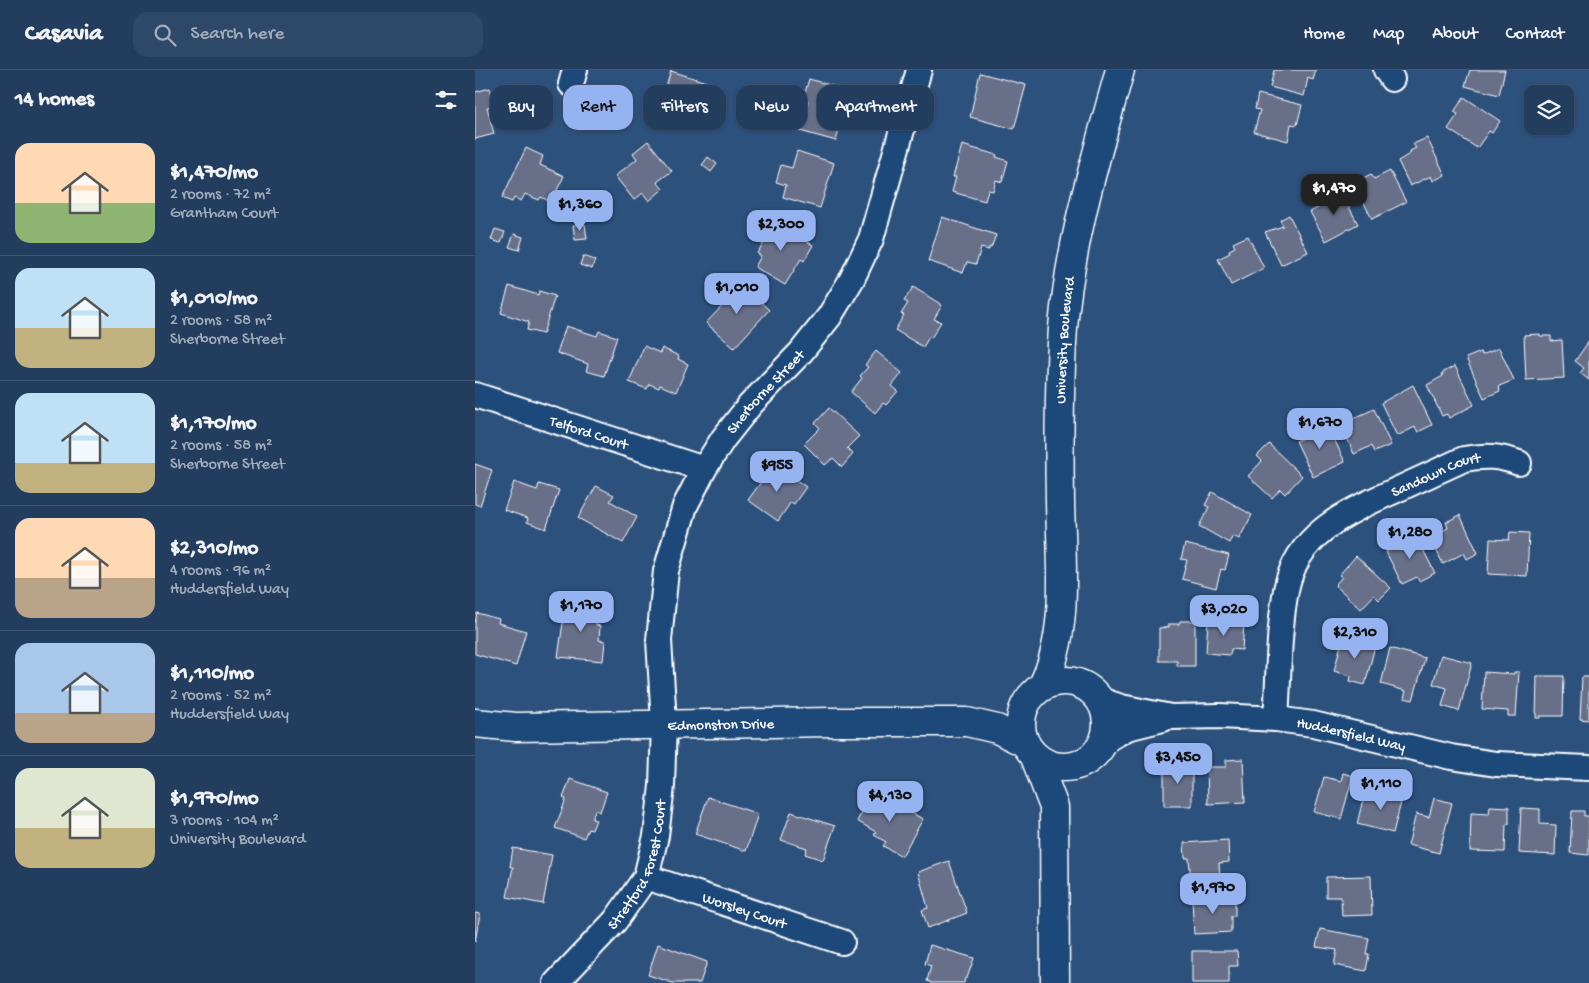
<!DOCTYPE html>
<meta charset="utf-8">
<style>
:root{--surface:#223d5e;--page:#2e4867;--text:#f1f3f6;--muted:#a2aebc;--line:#3f5673;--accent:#95b2f1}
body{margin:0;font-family:"Gochi Hand",sans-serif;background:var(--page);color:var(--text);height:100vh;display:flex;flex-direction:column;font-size:19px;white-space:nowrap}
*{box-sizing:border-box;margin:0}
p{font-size:16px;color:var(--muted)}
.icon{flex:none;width:28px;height:28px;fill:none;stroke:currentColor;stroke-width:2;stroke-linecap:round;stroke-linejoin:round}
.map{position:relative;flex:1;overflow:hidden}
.side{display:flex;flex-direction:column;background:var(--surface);width:475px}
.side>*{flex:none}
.guide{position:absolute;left:15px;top:15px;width:475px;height:45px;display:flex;gap:10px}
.buttons{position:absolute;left:1049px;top:15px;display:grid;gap:10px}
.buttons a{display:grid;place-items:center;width:50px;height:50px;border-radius:10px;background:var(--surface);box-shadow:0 1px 4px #0004,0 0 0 1px var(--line);font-size:25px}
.price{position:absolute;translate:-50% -42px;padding:0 11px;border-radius:10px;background:var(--accent);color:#111;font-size:16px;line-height:32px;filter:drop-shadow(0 1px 2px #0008)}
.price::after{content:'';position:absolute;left:50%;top:30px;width:15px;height:11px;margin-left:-8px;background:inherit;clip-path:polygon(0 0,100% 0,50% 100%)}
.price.on{background:#222;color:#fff}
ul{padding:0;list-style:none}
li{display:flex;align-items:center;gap:15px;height:125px;padding:0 15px}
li+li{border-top:1px solid var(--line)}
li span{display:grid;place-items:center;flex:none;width:140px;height:100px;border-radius:15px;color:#555}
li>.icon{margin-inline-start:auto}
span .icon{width:60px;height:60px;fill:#fffc;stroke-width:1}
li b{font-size:21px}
h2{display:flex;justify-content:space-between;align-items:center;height:60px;padding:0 15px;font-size:21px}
.pill{padding:0 18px;border-radius:15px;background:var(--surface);box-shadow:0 1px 4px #0004,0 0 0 1px var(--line);font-size:18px;line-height:45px}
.pill.on{background:var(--accent);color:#111}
header{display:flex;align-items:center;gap:30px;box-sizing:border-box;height:70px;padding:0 25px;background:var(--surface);border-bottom:1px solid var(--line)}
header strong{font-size:24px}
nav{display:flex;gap:28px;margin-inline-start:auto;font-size:18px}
.search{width:350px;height:45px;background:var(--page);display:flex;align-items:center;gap:12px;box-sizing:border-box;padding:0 18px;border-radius:15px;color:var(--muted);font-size:19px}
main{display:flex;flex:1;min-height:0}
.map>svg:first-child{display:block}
.building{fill:#676f89;stroke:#fff}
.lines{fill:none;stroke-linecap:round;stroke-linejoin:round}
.minor-casing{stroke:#fff;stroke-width:28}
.tertiary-casing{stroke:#fff;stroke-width:31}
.minor{stroke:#1f4a7a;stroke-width:24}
.tertiary{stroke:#1f4a7a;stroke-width:28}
.labels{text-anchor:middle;stroke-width:4.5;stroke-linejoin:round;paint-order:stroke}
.street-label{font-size:15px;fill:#fff;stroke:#1f4a7a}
</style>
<header>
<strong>Casavia</strong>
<div class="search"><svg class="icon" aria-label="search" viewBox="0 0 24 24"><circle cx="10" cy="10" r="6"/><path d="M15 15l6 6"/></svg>Search here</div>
<nav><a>Home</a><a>Map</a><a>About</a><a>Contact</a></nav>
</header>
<main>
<section class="side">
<h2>14 homes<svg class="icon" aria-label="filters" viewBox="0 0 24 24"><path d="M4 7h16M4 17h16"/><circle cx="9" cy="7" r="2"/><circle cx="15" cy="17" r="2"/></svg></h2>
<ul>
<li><span style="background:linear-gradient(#ffd9b3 60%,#8fb573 0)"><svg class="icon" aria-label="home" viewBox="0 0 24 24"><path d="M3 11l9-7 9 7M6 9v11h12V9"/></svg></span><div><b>$1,470/mo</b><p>2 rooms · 72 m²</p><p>Grantham Court</p></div></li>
<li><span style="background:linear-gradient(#bfe0f5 60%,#c2b280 0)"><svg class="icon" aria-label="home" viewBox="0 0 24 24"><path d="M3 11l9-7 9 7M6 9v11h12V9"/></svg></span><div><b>$1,010/mo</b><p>2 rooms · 58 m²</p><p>Sherborne Street</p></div></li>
<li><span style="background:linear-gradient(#bfe0f5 70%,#c2b280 0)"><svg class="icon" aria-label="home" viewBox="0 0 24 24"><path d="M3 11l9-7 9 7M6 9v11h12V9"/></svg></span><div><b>$1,170/mo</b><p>2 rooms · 58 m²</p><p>Sherborne Street</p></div></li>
<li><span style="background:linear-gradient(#ffd9b3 60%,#b9a48a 0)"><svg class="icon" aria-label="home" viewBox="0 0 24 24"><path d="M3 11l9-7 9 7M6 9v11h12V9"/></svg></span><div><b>$2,310/mo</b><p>4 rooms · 96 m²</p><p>Huddersfield Way</p></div></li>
<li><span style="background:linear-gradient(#a9c7e8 70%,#b9a48a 0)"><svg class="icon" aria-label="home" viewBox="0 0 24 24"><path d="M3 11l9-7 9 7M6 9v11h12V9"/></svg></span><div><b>$1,110/mo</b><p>2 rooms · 52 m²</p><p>Huddersfield Way</p></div></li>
<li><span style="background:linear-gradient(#dfe7d0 60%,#c2b280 0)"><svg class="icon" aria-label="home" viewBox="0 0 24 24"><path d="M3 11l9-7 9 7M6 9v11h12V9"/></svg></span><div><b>$1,970/mo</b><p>3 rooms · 104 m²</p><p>University Boulevard</p></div></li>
</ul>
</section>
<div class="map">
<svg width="1114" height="913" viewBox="0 0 1114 913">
<rect width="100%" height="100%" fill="#2d517d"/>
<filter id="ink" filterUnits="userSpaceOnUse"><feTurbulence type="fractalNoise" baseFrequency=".02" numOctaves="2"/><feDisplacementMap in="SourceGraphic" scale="10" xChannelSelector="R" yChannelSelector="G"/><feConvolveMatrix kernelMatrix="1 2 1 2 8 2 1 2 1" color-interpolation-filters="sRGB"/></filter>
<g filter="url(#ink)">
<g class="building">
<path d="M799 0H841L838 10 833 8 829 26 795 17Z"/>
<path d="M995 0H1030L1024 25 990 16Z"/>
<path d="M196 1 244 16 234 48 222 45 219 53 183 42Z"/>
<path d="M505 3 551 15 539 59 495 47Z"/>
<path d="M334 9 375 21 361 71 325 61 333 31 328 29Z"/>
<path d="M15 18 19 36 12 37 19 64 0 69V22Z"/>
<path d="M783 24 827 35 822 55 816 54 813 71 779 62 785 40 780 39Z"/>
<path d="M989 27 1025 51 1017 63 1014 61 1002 78 973 59 983 44 979 42Z"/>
<path d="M952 68 970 105 958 111 956 106 935 116 923 91 936 83 935 81 941 78 938 74Z"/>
<path d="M173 71 197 101 182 112 188 119 174 131 168 123 159 130 140 106 162 89 158 83Z"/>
<path d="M487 75 522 85 521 87 533 91 527 112 521 110 518 121 513 120 510 131 477 122 481 107H478Z"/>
<path d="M51 78 68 86 65 95 89 106 76 132 66 127 64 130 50 124 46 131 39 128 37 132 27 128Z"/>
<path d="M322 81 359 93 345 138 308 127 311 115 301 112 306 95 317 98Z"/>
<path d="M233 87 242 94 236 102 227 95Z"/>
<path d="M915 101 931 132 897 149 879 113 896 104 899 109Z"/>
<path d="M865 120 883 154 851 171 835 142 852 133 849 128Z"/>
<path d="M814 145 833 182 806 195 790 162 808 156 805 150Z"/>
<path d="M467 147 521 165 516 178 514 177V180L506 178 501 194 492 192 488 203 453 191Z"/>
<path d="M295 149 338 175 329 191 326 189 310 215 280 197 286 186 282 183 291 170 285 166Z"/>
<path d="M110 154 112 169 100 170 98 155Z"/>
<path d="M20 159 30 162 26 173 16 170Z"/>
<path d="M39 164 48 167 44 180 34 177Z"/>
<path d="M773 166 789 198 756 215 743 189 755 183 754 180 760 177 758 173Z"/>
<path d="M108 186 120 190 117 199 105 195Z"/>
<path d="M263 211 294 240 259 278 231 253 252 231 249 227Z"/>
<path d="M34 216 63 225 64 221 80 226 68 264 52 260 54 252 26 243Z"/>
<path d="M438 217 467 235 459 249 466 252 456 268 454 267 448 277 420 260 429 245 426 244 433 233 429 231Z"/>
<path d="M91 256 122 266 124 261 142 267 129 306 111 301 113 294 82 283Z"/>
<path d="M1065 264V266H1076V271L1087 270 1089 308 1051 310 1049 265Z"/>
<path d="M1114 271V310L1105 303 1109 298 1100 291Z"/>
<path d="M169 276 185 283 187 278 204 286 203 289 213 294 201 322 185 315 184 318 174 314 172 319 154 312Z"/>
<path d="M1024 278 1039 310 1024 316 1025 321 1009 328 991 288 1006 282 1007 285Z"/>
<path d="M401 281 427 303 417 316 423 321 411 335 408 333 400 343 376 322 387 308 385 306 393 297 390 295Z"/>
<path d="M980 296 999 335 974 348 972 344 967 346 952 315 968 306 967 303Z"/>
<path d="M938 315 957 355 943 362 940 357 922 366 906 333Z"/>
<path d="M354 338 384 366 372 378 378 384 367 397 358 388 350 395 329 374 345 358 340 353Z"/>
<path d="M899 339 916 375 899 382 896 376 879 384 866 354Z"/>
<path d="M851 352 870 392 838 407 821 371 839 363 837 359Z"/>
<path d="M794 374 827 406 810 424 805 419 797 428 773 406 787 391 782 386Z"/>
<path d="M0 394 17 400 5 436 0 434Z"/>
<path d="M299 394 331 417 319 434 316 432 303 451 273 430Z"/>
<path d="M39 412 62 420 64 414 84 420 71 459 52 452 53 448 29 440Z"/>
<path d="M121 416 139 425 135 431 162 447 148 473 103 448Z"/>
<path d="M737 422 777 445 764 469 758 466 754 473 724 456 734 437 730 435Z"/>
<path d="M985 445 1003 483 992 489 989 483 968 494 955 467 973 458 971 452Z"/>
<path d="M1035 462 1054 463 1052 506 1013 504 1015 469 1034 470Z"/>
<path d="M940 464 960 503 944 511 942 507 927 514 911 482 924 475 927 477 924 472Z"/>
<path d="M710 474 754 485 750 500 746 499 741 518 707 509 712 490 706 489Z"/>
<path d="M881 486 916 518 904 530 899 525 886 539 860 515 867 507 864 505Z"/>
<path d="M91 532 123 535 121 555 125 556 124 570 130 571 128 591 83 587Z"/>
<path d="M2 543 24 549 23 553 51 561 41 596 0 584V552Z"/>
<path d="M733 550 769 553 767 580 756 579 755 585 731 583Z"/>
<path d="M705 551H720V596H702V591H684V558L694 557V554H704Z"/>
<path d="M868 567 900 576 890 615 875 611 876 606 859 601Z"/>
<path d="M915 578 950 588 938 630 929 628 931 621 906 614Z"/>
<path d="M966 585 997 593 984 641 967 636 972 618 958 614Z"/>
<path d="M1009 602 1039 604V602H1044L1041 646H1033V641L1007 639Z"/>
<path d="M1062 606H1089L1088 646H1065V648H1061Z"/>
<path d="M1107 607H1114V650L1105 649Z"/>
<path d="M768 689 770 732 733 734 732 697H751V690Z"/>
<path d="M717 692V736H689V696H705V693Z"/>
<path d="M868 703 878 706 866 749 839 742 849 707 866 711Z"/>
<path d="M95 709 132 722 125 742 120 740 117 749 121 750 117 760 113 759 109 768 80 758 91 729 88 728Z"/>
<path d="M911 717 929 721 918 763 882 754 889 725 907 730Z"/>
<path d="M398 723 448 749 427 786 408 776 411 772 399 765 401 762 382 751Z"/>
<path d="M233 727 283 744 271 781 220 764Z"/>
<path d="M959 728 977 733 964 783 933 775 941 744 954 747Z"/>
<path d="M1015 736 1034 737V754H1031L1030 782 995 781 996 743 1014 744Z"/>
<path d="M1046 738 1065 739V754L1081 755 1080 785 1044 783Z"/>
<path d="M1097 741H1109V746H1114V785L1095 783Z"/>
<path d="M316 742 360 756 348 790 330 784 332 778 306 770Z"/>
<path d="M753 770 754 792 744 793 745 810 716 812 714 788H710L709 773Z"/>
<path d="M38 778 77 785 68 834 32 827 38 797H35Z"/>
<path d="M474 791 492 843 453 858 447 840 453 838 443 802Z"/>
<path d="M896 806 897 845 867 846 866 827H851V807Z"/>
<path d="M760 828V846H756V862L719 864 717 830Z"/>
<path d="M0 843 5 844 0 872Z"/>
<path d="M845 859 894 868 891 884H894L891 901 859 895 862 880 841 877Z"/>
<path d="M183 874 232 892 225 913H198L173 905Z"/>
<path d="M455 875 499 888 492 908H490L489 913H455V912L452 911 456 896 450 894Z"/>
<path d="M717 881H762L763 896H754V913H717Z"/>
</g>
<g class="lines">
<defs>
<g id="minor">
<path d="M911 0 917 9"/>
<path d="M96 14 100 0"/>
<path id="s1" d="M0 325 229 399"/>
<path id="s2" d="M625 630 646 637 696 647 745 646 801 649 838 654 976 687 1021 694 1114 698"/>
<path id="s3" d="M801 649C804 607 803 562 811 520 822 464 870 443 917 422 941 411 965 400 989 389 1011 385 1024 386 1044 393"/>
<path d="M629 671 652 658 688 649"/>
<path id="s4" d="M171 807 367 872"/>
<path id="s5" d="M81 913 140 851 171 807 181 766 187 716 189 653 184 570 191 501 210 436 229 399 248 369 275 335 326 282 354 247 377 209 396 169 444 0"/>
</g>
<g id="tertiary">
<circle cx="589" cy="654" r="43"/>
<path id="s6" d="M567 617C595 564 586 489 585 431 584 373 584 315 588 258 595 171 622 84 645 0"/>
<path id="s7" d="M0 653 41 657 356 652H492L522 659 550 673"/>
<path d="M560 687 579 737 580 913"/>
</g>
</defs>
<use href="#minor" class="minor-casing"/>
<use href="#tertiary" class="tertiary-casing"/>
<use href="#minor" class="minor"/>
<use href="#tertiary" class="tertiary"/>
</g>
</g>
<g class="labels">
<g class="street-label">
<text dy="5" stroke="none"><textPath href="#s6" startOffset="350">University Boulevard</textPath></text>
<text dy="5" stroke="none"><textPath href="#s5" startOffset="656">Sherborne Street</textPath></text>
<text dy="5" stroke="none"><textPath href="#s1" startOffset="120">Telford Court</textPath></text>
<text dy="5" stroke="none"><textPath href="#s3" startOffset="328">Sandown Court</textPath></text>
<text dy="5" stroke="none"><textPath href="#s7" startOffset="246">Edmonston Drive</textPath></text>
<text dy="5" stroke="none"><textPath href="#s2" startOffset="255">Huddersfield Way</textPath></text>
<text dy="5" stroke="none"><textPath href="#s5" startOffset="148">Stretford Forest Court</textPath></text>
<text dy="5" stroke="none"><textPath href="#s4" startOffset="104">Worsley Court</textPath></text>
</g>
</g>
</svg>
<div class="buttons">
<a><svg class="icon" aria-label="layers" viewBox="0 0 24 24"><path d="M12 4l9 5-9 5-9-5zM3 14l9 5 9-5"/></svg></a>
</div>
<b class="price on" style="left:859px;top:146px">$1,470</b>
<b class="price" style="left:105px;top:162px">$1,360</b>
<b class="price" style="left:306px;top:182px">$2,300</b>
<b class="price" style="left:262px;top:245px">$1,010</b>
<b class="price" style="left:845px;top:380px">$1,670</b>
<b class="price" style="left:302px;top:423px">$955</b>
<b class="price" style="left:935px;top:490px">$1,280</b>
<b class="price" style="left:106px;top:563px">$1,170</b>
<b class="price" style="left:749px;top:567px">$3,020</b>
<b class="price" style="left:880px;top:590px">$2,310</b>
<b class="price" style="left:703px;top:715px">$3,450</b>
<b class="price" style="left:906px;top:741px">$1,110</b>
<b class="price" style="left:415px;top:753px">$4,130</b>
<b class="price" style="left:738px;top:845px">$1,970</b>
<div class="guide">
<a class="pill">Buy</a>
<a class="pill on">Rent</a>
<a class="pill">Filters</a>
<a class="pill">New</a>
<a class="pill">Apartment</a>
</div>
</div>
</main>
